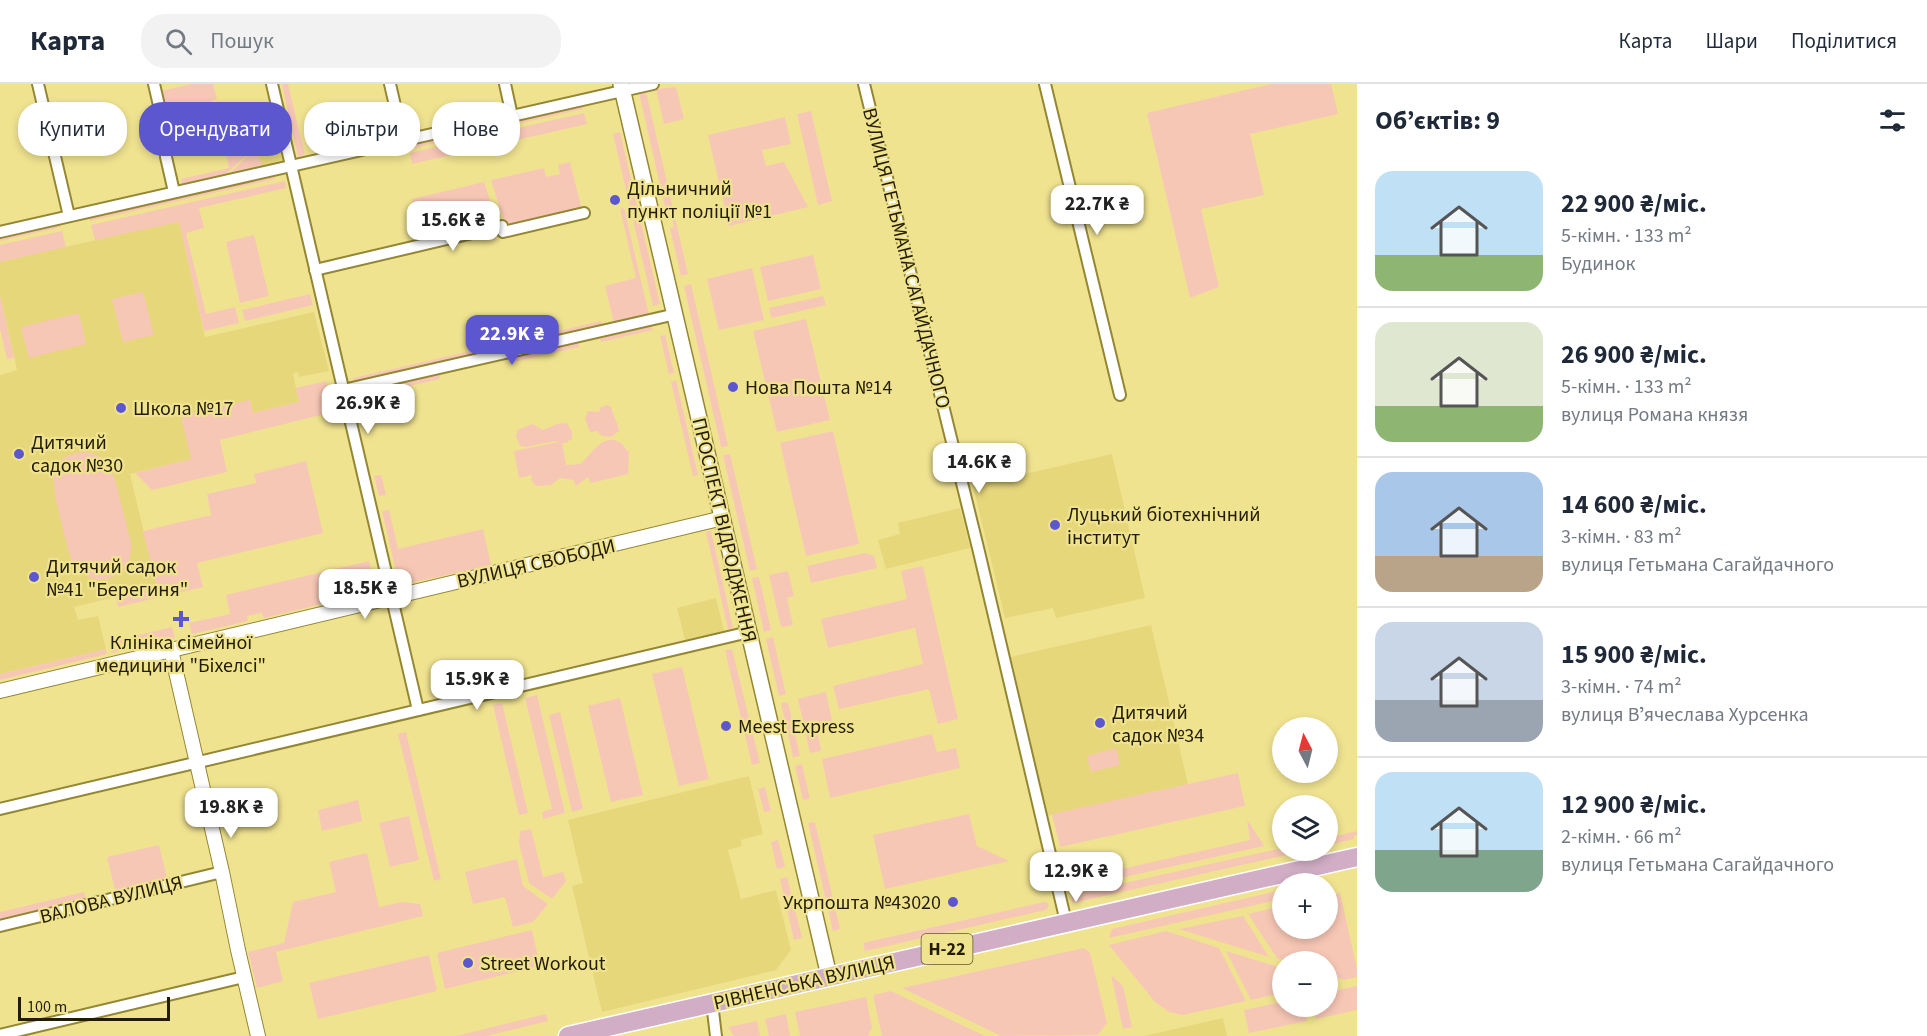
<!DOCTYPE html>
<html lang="uk">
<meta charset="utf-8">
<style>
:root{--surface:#fff;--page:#f2f2f3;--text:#1f2937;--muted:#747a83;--line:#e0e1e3;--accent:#5d57cf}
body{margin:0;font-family:"Source Sans 3",sans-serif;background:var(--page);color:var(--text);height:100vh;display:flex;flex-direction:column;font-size:22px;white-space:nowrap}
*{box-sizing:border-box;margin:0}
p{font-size:20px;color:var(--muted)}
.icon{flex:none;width:33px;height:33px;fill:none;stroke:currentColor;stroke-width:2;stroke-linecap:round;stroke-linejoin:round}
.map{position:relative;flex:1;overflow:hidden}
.panel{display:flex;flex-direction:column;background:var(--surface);width:570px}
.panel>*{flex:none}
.top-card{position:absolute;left:18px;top:18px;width:570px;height:54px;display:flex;gap:12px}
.needle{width:39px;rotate:353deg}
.controls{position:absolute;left:1272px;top:633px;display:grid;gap:12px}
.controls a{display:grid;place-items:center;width:66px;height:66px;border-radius:50%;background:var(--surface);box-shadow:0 3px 9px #0003;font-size:30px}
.scale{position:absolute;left:18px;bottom:15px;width:152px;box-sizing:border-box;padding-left:6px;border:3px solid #231d00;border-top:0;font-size:16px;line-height:21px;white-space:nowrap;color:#231d00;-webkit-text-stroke:4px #f0e390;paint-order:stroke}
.price{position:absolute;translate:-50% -51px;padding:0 14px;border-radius:12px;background:#fff;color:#222;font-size:20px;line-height:39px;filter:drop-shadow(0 2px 3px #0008)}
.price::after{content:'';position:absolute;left:50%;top:36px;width:18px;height:14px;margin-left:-9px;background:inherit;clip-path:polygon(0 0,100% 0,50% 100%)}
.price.on{background:var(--accent);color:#fff}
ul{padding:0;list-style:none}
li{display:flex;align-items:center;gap:18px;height:150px;padding:0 18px}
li+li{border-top:2px solid var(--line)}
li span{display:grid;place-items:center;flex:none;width:168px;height:120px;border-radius:18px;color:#555}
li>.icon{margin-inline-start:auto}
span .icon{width:72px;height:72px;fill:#fffc;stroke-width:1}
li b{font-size:26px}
h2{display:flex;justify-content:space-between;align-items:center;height:72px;padding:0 18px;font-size:26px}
.tag{padding:0 21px;border-radius:24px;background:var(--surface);box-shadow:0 3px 9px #0003;font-size:21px;line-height:54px}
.tag.on{background:var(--accent);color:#fff}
header{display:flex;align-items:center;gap:36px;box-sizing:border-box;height:84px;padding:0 30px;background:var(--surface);border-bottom:2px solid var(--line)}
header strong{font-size:28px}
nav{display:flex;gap:33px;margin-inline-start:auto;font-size:21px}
.search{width:420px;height:54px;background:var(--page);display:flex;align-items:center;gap:15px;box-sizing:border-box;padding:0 21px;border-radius:24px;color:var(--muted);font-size:22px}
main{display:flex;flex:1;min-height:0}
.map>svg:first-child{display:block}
.built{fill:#e6d77b}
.green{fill:#f7c7b6}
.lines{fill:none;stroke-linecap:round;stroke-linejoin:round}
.minor-casing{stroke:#948734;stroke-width:14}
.tertiary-casing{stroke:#948734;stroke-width:16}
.secondary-casing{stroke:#948734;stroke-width:18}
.primary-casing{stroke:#fff;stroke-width:21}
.minor{stroke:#fff;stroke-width:10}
.tertiary{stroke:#fff;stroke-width:14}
.secondary{stroke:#fff;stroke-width:15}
.primary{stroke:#d1aec5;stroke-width:18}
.poi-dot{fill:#5d57cf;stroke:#f0e390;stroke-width:2}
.labels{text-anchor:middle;stroke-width:4.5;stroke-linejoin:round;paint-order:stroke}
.shield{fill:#f0e390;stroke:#60582b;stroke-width:1.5}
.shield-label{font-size:18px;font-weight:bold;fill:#231d00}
.poi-label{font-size:20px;fill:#231d00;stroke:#f0e390;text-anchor:start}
.street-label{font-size:20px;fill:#231d00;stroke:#f0e390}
</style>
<header>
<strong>Карта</strong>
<div class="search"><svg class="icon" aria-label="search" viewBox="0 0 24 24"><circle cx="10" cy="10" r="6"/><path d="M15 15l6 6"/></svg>Пошук</div>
<nav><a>Карта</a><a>Шари</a><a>Поділитися</a></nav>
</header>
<main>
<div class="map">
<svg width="1357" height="952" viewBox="0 0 1357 952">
<rect width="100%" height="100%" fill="#f0e390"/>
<g class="built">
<path d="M277 53 283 79 262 84 257 63 266 55Z"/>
<path d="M179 137 205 253 314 228 329 287 299 293 298 288 293 290 299 318 253 329 250 316 191 375 130 390 157 503 74 523 78 536 98 532 106 565 0 590V291L17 286 0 211V178Z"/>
<path d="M1112 370 1145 514 1056 534 1053 524 1005 534 973 402Z"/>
<path d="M960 424 970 464 886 485 878 456 900 450 898 439Z"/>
<path d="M716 514 724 547 685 556 677 524Z"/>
<path d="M1151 541 1188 700 1047 732 1011 573Z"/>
<path d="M749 692 763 750 741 756 742 762 728 766 741 815 776 806 791 866 776 886 602 928 572 802 583 799 568 736Z"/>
<path d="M1223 934 1227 952H1142H1144Z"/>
</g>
<g class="green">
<path d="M191 0H213L217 15 200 21 170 48 161 7Z"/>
<path d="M282 0H288L305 71 298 73Z"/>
<path d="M1271 0H1331L1338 30 1250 50 1264 111 1201 125 1219 203 1190 214 1147 29Z"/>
<path d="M676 3 684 35 664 40 656 5Z"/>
<path d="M646 7 688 190 681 192 670 144 674 143 670 127H666L639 9Z"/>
<path d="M582 20 583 25 409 65 408 61Z"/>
<path d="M270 24 275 45 226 90 182 100 181 95 229 84 224 59 262 50 257 27Z"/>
<path d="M811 27 832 117 818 121 797 30Z"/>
<path d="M584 29 587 40 412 80 410 69Z"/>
<path d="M785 33 791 60 762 66 766 82 784 78 808 123 729 142 708 51Z"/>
<path d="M620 48 660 220 653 222 613 50Z"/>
<path d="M257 63 262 81 230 89Z"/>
<path d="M570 78 582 126 506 144 491 96 544 84 546 93 560 90 558 81Z"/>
<path d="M274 91 275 95 90 137 89 133Z"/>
<path d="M285 97 286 104 199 124 204 144 186 149 206 230 235 223 239 239 204 247 179 138 95 156 91 141Z"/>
<path d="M484 98 498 140 422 158 412 115Z"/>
<path d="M624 124 649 231 614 239 605 202 636 194 620 125Z"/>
<path d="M60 140 61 143 0 157V153Z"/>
<path d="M62 147 66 163 0 178V161Z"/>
<path d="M254 151 269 212 240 219 226 158Z"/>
<path d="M813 171 821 205 768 217 760 183Z"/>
<path d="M752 184 764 236 719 246 707 195Z"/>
<path d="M691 200 728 362 721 363 684 202Z"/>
<path d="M143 208 154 251 123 258 112 215Z"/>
<path d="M310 210 313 221 245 237 242 226Z"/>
<path d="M0 211 14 274 7 275 0 245Z"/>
<path d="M823 212 826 221 771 234 769 224Z"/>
<path d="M79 229 86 260 29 274 21 243Z"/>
<path d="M806 235 830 336 777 348 753 247Z"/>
<path d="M601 237 602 242 354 298 353 294Z"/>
<path d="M651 240 653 246 601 258 599 252Z"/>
<path d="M665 251 674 289 669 290 660 252Z"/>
<path d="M578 256 579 263 510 279 508 272Z"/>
<path d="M439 289 440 295 352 315 351 310Z"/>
<path d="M676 296 698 391 693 392 671 298Z"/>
<path d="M326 297 333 328 220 356 227 388 152 406 135 389 191 375 181 332 250 316 253 329 299 318 296 304Z"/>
<path d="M607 321 611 323C613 332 618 338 619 347L611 353 602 352 597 347 590 348 585 335 588 327 599 328 601 323Z"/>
<path d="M567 339 572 348V355L565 359H562L566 381 581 380C590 371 605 346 622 360 624 362 626 366 629 368L628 390 591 399 588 393 576 402 573 396 560 394 551 401 536 402 531 396 532 391 519 394 514 367 559 358 555 357 526 363 520 362 516 352 518 346 532 340 543 346 557 340Z"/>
<path d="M833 347 859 460 806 472 780 359Z"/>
<path d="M83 368C93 369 102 372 108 380 116 391 126 442 131 458 135 495 92 510 72 478 67 464 64 448 60 433 54 405 42 373 83 368Z"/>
<path d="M730 370 757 485 750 487 723 371Z"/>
<path d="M306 377 323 449 197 479 203 503 118 523 116 513 157 503 143 447 211 431 207 410 256 399 254 390Z"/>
<path d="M381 391 386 411 379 412 374 392Z"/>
<path d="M389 426 398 465 483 445 491 481 406 500 398 496 382 427Z"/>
<path d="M711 447 733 544 728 545 706 448Z"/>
<path d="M865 469 874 472 877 484 811 499 807 482Z"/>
<path d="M369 477 376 507 264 534 262 529 247 532 248 537 192 550 189 539 230 530 226 511Z"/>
<path d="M923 482 958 635 938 640 929 605 839 625 833 602 923 580 915 544 828 564 821 535 907 515 901 487Z"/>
<path d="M788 487 794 512 787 514 793 541 781 543 769 491Z"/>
<path d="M759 493 771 546 764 548 752 494Z"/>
<path d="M172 543 175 554 112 569 110 558Z"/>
<path d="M773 553 786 610 779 612 766 555Z"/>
<path d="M106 565 107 570 0 596V590Z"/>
<path d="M732 565 760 679 752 681 725 566Z"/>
<path d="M682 583 709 695 679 702 652 590Z"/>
<path d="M826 608 832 637 816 641 821 667 810 669 798 615Z"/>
<path d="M537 611 565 729 543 735 542 728 552 725 525 614Z"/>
<path d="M620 614 643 711 611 718 588 622Z"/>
<path d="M788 618 800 672 793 673 781 619Z"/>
<path d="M502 619 528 729 519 731 493 621Z"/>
<path d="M560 628 583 725 572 728 549 631Z"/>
<path d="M406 648 441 795 434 797 398 650Z"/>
<path d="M932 650 937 668 956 664 960 684 830 714 822 675Z"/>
<path d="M1116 664 1120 681 1091 688 1087 672Z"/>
<path d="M802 680 810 715 803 716 795 682Z"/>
<path d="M1238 689 1245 722 1060 763 1052 730Z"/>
<path d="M765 703 771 727 764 728 758 705Z"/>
<path d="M358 716 362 737 322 747 318 726Z"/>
<path d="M969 730 977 762 1009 777 885 805 873 751Z"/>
<path d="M409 732 419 776 390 783 379 739Z"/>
<path d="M1247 735 1264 762 1075 804 1073 796 1250 756Z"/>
<path d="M815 738 840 845 833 847 808 739Z"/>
<path d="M531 745 543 793 563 788 566 797 552 815 529 799 519 759 520 747Z"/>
<path d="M1357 747V751L1354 752V755L1333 760 1332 753Z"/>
<path d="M778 756 785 783 777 785 771 758Z"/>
<path d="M159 761 168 798 116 810 107 773Z"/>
<path d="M1282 764V766L1304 767 1073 819 1071 811Z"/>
<path d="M367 769 379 823 402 818 420 820 423 832 276 868 283 897 257 904 248 868 284 859 293 818 336 808 329 778Z"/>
<path d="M517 775 523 802 548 820 533 838 513 843 505 813 473 820 465 788Z"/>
<path d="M787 793 802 854 794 856 780 795Z"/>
<path d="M1282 806V815L1109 854 1112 845Z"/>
<path d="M84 808 86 817 0 838V828Z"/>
<path d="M1340 809 1357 885V893L1344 896 1328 890V878L1287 877 1277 874 1248 830 1282 822V844H1328V812Z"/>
<path d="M1044 818H1047L1049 822 1046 826 865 867 863 859Z"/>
<path d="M1243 832 1269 873 1179 845Z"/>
<path d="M532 846 540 882 445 905 437 869Z"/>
<path d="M1166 847 1219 864 1246 917 1183 931 1169 928 1155 918 1109 861Z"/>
<path d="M1084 864 1090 869 1107 939 1098 951 1001 952 902 904Z"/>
<path d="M1226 867 1282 884V909L1251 916Z"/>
<path d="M429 871 437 907 318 935 309 899Z"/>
<path d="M1111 891 1123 902 1132 943 1123 945Z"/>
<path d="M1357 902V926L1316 935 1314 923 1328 922V908Z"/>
<path d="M891 907 985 952H882L873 911Z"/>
<path d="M866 913 872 943 868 952H800L795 928Z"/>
<path d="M1282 918V922L1304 923 1307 937 1249 949 1244 926Z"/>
<path d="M546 930 548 937 486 952H456Z"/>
<path d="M786 930 790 952H769L765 935Z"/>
<path d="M757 937 760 952H734L728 943Z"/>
</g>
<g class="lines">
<defs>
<g id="minor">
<path d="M38 0 69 132"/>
<path d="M154 0 167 56 166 73 174 108"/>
<path d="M272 0 418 626"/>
<path d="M390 0 403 56"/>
<path d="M505 0 512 32"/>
<path d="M864 0 979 468 1066 838"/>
<path d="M1045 0 1120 311"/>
<path d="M0 148 653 0"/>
<path d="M315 186 502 142 503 148 584 129"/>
<path d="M343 306 676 230"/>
<path d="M0 725 749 548"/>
<path d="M0 842 222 788"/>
<path d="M712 919 716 952"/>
<path d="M0 951 244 893"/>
</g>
<g id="tertiary">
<path d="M171 566 222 788 238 866 258 952"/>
<path d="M0 607 723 434"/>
</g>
<path id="secondary" d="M621 0 829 892"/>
<path id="primary" d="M568 952 1357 773"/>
</defs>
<use href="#minor" class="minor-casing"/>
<use href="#tertiary" class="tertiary-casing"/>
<use href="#secondary" class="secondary-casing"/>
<use href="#primary" class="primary-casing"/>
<use href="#minor" class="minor"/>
<use href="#tertiary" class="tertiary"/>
<use href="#secondary" class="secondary"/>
<use href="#primary" class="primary"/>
</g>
<g class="poi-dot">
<circle cx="615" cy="116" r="6"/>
<circle cx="733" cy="303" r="6"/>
<circle cx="121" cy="324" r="6"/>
<circle cx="19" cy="370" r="6"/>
<circle cx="1055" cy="441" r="6"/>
<circle cx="34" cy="493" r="6"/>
<path d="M178 526h6v6h6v6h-6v6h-6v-6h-6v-6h6z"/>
<circle cx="1100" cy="639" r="6"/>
<circle cx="726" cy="642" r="6"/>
<circle cx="953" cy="818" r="6"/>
<circle cx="468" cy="879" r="6"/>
</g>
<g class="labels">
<rect class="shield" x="921.5" y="850" width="51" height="30" rx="4.5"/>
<g class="shield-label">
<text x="947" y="871">Н-22</text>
</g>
<g class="poi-label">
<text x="627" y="111">Дільничний<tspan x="627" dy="23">пункт поліції №1</tspan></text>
<text x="745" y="310">Нова Пошта №14</text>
<text x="133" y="331">Школа №17</text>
<text x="31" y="365">Дитячий<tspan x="31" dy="23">садок №30</tspan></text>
<text x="1067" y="437">Луцький біотехнічний<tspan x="1067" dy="23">інститут</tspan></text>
<text x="46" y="489">Дитячий садок<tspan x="46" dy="23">№41 "Берегиня"</tspan></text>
<text x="181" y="565" text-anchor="middle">Клініка сімейної<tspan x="181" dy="23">медицини "Біхелсі"</tspan></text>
<text x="1112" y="635">Дитячий<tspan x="1112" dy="23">садок №34</tspan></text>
<text x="738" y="649">Meest Express</text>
<text x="941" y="825" text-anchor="end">Укрпошта №43020</text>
<text x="480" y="886">Street Workout</text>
</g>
<g class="street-label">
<text transform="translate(907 174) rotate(76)" y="7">ВУЛИЦЯ ГЕТЬМАНА САГАЙДАЧНОГО</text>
<text transform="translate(725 446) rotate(77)" y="7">ПРОСПЕКТ ВІДРОДЖЕННЯ</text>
<text transform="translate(536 479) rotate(-13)" y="7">ВУЛИЦЯ СВОБОДИ</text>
<text transform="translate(111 815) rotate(-14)" y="7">ВАЛОВА ВУЛИЦЯ</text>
<text transform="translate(804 898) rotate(-13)" y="7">РІВНЕНСЬКА ВУЛИЦЯ</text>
</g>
</g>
</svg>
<div class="controls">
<a><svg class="needle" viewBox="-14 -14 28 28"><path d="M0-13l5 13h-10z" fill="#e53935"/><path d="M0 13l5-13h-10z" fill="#747a83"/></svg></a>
<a><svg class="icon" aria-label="layers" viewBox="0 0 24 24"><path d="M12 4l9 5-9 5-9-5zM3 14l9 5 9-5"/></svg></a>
<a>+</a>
<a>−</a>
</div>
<div class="scale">100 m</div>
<b class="price" style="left:1097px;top:152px">22.7K ₴</b>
<b class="price" style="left:453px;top:168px">15.6K ₴</b>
<b class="price on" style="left:512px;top:282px">22.9K ₴</b>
<b class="price" style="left:368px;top:351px">26.9K ₴</b>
<b class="price" style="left:979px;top:410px">14.6K ₴</b>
<b class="price" style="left:365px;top:536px">18.5K ₴</b>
<b class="price" style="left:477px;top:627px">15.9K ₴</b>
<b class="price" style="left:231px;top:755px">19.8K ₴</b>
<b class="price" style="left:1076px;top:819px">12.9K ₴</b>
<div class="top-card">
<a class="tag">Купити</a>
<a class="tag on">Орендувати</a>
<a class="tag">Фільтри</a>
<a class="tag">Нове</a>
</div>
</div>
<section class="panel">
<h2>Об’єктів: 9<svg class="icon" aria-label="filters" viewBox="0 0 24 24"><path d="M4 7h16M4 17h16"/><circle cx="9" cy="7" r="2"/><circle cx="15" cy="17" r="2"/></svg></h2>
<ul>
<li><span style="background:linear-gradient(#bfe0f5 70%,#8fb573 0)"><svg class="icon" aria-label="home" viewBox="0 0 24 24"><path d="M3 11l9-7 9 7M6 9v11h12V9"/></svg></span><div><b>22 900 ₴/міс.</b><p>5-кімн. · 133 m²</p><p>Будинок</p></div></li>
<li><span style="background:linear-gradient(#dfe7d0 70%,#8fb573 0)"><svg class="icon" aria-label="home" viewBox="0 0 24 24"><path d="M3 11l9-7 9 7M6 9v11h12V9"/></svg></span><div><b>26 900 ₴/міс.</b><p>5-кімн. · 133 m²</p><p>вулиця Романа князя</p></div></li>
<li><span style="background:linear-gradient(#a9c7e8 70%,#b9a48a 0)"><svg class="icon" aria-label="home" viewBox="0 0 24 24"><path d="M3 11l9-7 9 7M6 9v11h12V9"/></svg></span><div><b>14 600 ₴/міс.</b><p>3-кімн. · 83 m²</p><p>вулиця Гетьмана Сагайдачного</p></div></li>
<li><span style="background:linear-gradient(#c9d6e8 65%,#9aa5b1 0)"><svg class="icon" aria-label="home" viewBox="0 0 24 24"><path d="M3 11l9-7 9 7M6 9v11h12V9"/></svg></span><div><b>15 900 ₴/міс.</b><p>3-кімн. · 74 m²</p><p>вулиця Вʼячеслава Хурсенка</p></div></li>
<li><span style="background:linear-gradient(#bfe0f5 65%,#7fa58c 0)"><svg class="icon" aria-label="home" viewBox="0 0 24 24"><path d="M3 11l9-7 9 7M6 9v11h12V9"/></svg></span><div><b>12 900 ₴/міс.</b><p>2-кімн. · 66 m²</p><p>вулиця Гетьмана Сагайдачного</p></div></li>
</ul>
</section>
</main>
